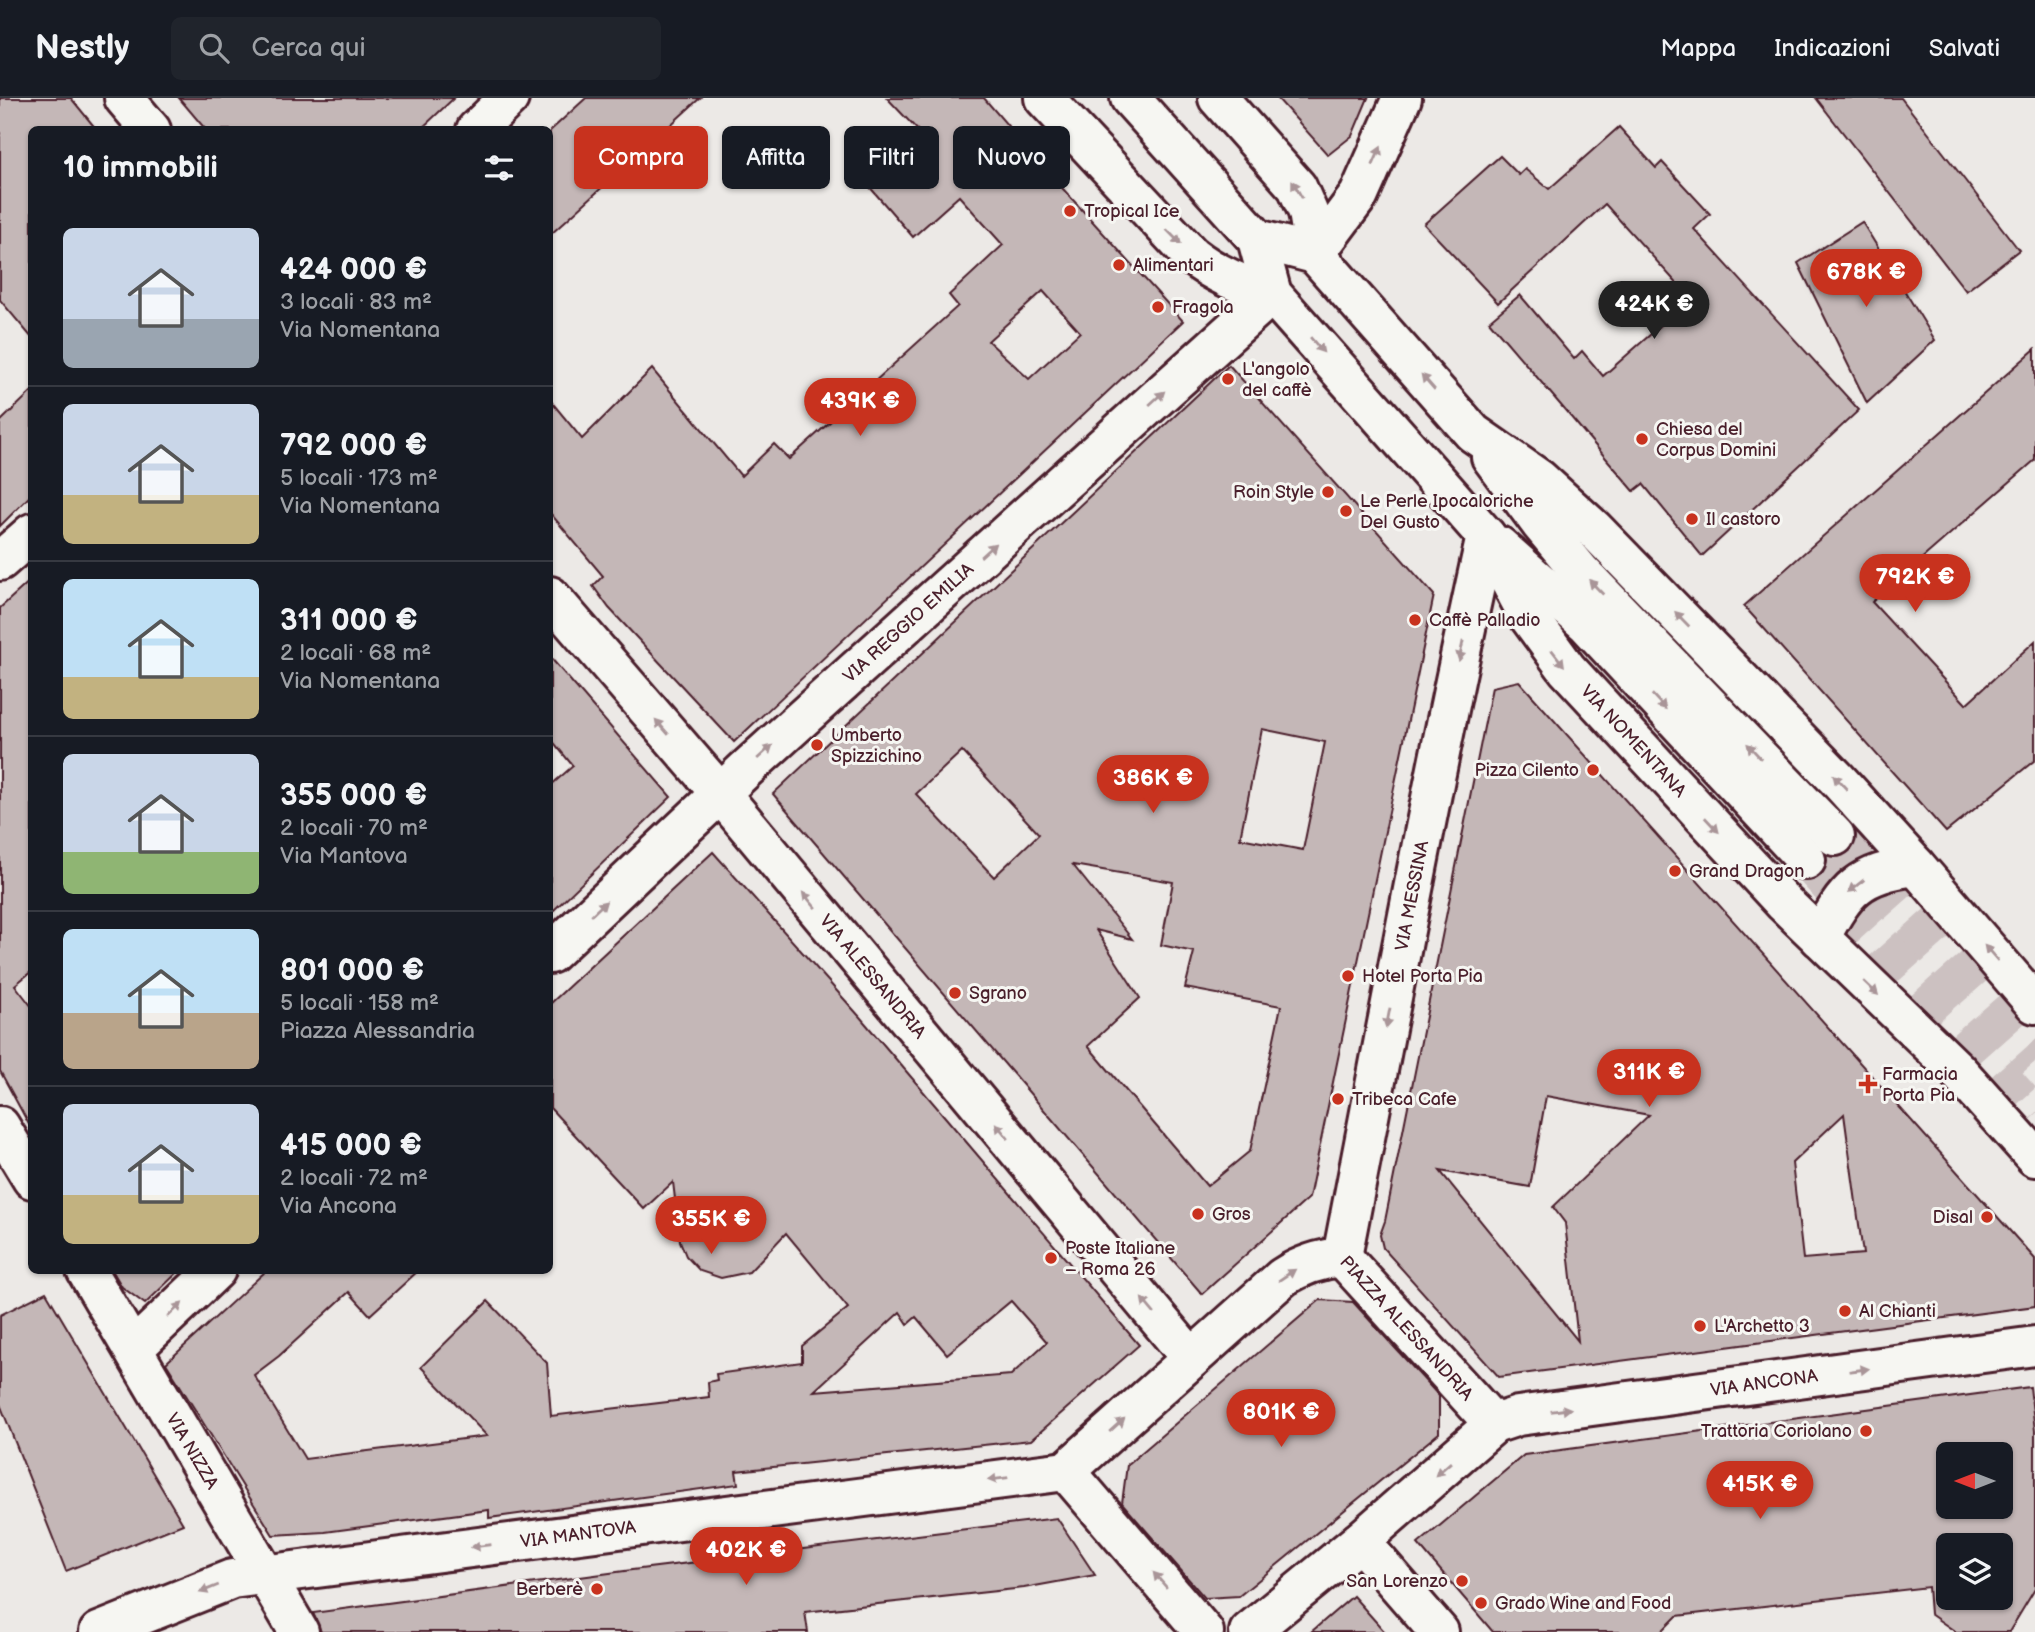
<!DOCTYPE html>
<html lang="it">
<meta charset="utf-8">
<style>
:root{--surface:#171b24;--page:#20242c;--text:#f1f3f6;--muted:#9ea1a6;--line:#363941;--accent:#c8321e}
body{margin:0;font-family:"Balsamiq Sans",sans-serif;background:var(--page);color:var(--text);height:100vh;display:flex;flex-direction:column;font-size:26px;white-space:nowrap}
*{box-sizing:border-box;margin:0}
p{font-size:23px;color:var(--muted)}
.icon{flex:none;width:38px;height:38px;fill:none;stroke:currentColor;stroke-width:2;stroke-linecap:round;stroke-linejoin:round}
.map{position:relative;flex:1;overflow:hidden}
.sheet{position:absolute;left:28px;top:28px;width:525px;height:1148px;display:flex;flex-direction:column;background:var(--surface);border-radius:10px;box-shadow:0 2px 5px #0004}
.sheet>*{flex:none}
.hud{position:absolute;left:574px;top:28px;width:665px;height:63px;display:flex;gap:14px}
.needle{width:46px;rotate:270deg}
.tools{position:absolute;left:1936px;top:1344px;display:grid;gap:14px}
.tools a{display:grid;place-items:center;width:77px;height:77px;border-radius:10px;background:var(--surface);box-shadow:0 2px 5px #0004;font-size:35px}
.price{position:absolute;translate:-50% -60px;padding:0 16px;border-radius:24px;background:var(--accent);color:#fff;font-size:23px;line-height:46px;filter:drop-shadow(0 2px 4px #0008)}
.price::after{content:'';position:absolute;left:50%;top:42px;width:21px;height:16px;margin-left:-10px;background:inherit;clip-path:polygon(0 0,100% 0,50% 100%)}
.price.on{background:#222;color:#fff}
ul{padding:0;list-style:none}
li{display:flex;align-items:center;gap:21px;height:175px;padding:0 35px}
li+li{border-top:2px solid var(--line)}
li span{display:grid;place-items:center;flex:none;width:196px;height:140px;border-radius:10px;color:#555}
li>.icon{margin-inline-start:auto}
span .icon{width:84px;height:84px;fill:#fffc;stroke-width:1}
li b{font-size:30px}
h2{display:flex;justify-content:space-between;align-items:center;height:84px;padding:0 35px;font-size:30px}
.chip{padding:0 24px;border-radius:10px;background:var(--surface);box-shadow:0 2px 5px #0004;font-size:24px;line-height:63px}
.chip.on{background:var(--accent);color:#fff}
header{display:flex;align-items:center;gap:42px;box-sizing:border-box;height:98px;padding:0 35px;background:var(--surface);border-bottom:2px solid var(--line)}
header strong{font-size:33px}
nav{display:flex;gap:38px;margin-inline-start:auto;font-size:24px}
.search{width:490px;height:63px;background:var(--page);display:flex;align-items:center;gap:18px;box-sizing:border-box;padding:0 24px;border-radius:10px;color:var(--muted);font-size:26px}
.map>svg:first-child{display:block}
.building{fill:#c4b7b7;stroke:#4a1f2b;stroke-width:2;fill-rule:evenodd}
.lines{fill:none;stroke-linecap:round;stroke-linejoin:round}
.major-tunnel{stroke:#ccc1c1;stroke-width:38;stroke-dasharray:38 19;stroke-linecap:butt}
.minor-casing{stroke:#4a1f2b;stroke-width:44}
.major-casing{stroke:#4a1f2b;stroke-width:44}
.minor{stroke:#f6f6f2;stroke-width:38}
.major{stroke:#f6f6f2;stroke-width:38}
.oneway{fill:#a99598}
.poi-dot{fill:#c8321e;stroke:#f6f6f2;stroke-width:2.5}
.labels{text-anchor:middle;stroke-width:6;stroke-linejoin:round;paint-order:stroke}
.poi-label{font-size:18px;fill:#4a1f2b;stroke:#f6f6f2;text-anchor:start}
.street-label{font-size:18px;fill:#4a1f2b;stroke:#f6f6f2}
</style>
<header>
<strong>Nestly</strong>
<div class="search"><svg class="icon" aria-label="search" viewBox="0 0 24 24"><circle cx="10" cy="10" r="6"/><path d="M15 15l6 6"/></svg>Cerca qui</div>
<nav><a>Mappa</a><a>Indicazioni</a><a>Salvati</a></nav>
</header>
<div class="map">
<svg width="2035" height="1534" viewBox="0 0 2035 1534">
<rect width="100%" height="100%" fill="#ece9e6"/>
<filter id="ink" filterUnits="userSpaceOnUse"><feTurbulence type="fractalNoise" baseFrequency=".0143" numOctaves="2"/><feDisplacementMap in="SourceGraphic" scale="14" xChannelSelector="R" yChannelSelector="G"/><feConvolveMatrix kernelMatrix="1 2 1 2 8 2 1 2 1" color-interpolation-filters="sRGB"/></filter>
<g filter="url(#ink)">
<g class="building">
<path d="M0 0H71L97 32H32V240L0 202Z"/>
<path d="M179 0H454L420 32H206Z"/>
<path d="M586 0H700L550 137V33Z"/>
<path d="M887 0H984L1044 70 1183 223 734 644 609 510 593 488 603 478 550 415V302L582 341 652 271 741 378 774 346 789 361 958 208 949 197 1003 147 959 98 913 139 868 87 925 40ZM1043 193 1080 234 1029 281 988 243Z"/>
<path d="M1277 0H1368L1352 38 1328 57Z"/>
<path d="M1816 0H1901L2019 152 1966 193Z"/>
<path d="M1619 29 1656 70 1662 64 1710 116 1694 131 1859 312 1702 458 1643 386 1634 393 1489 223 1520 197 1574 261 1582 253 1603 278 1691 201 1605 106 1498 205 1424 126 1500 58 1519 77 1525 71 1549 91Z"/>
<path d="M1862 124 1935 242 1867 305 1798 165Z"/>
<path d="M2035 251V362L1872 504 1966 606 2035 543V662L1946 734 1744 508Z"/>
<path d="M1229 267 1434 497 1309 1100 1202 1196 773 696ZM1262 631 1325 644 1303 752 1240 740ZM962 653 1039 736 994 779 916 696ZM1073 767 1173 784 1161 847 1194 854 1185 890 1281 908 1250 1053 1207 1088 1088 948 1140 900 1096 832 1132 841Z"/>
<path d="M32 293V396L0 428V324Z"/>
<path d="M32 481V873L15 887 32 909V1032L0 973V510Z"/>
<path d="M550 559 671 699 550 816V688L573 668 550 640Z"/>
<path d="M1519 583 2035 1161V1208L1499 1279 1383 1150 1380 1137 1385 1123 1492 589ZM1546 998 1649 1017 1553 1109 1565 1125 1578 1243 1440 1073 1530 1089ZM1844 1016 1863 1156 1803 1161 1792 1065Z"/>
<path d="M713 754 860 919 1139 1247 1031 1342 736 1373 738 1386 489 1420V1412L325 1434 273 1437 166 1265 267 1172H419L370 1217 349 1194 279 1258 254 1277 305 1361 487 1338 421 1269 488 1203 547 1265 551 1318 709 1299 708 1284 717 1282 716 1276 802 1264V1248L848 1210 786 1135 749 1174 721 1180 700 1173 686 1158 680 1143 673 1084 644 1111 550 1010V906ZM1011 1203 1047 1244 1011 1277 814 1293 900 1214 908 1226 916 1219 947 1256Z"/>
<path d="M112 1172H180L145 1206 122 1189Z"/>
<path d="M46 1194 183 1426 66 1473 0 1306V1217Z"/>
<path d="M1320 1202 1353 1204 1439 1298V1335L1239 1498 1205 1500 1122 1405 1127 1367Z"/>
<path d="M2030 1289 2035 1333V1491L2009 1534H1956L1930 1516 1928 1489 1677 1518 1661 1534H1493L1418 1446 1524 1357ZM1948 1356H2000V1409H1948ZM1948 1447H2000V1500H1948Z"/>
<path d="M1057 1420 1095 1477 1024 1490 805 1514 808 1534H321L313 1515 632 1472Z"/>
<path d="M1353 1498 1385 1534H1311Z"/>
</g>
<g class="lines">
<g class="major-tunnel">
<path d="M1835 738 2035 964"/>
<path d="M1806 762 2035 1017"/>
</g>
<defs>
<g id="minor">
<path d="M124 0 151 32"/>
<path d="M1044 0 1191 157C1216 177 1242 187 1272 196"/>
<path d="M1218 0 1297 89 1308 114 1315 156"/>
<path d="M476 32 509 0"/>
<path d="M1315 156 1359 97 1402 0"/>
<path d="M0 463 32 435"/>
<path id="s1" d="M550 498 720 695 1191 1260"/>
<path d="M1820 840C1847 790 1858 776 1916 768"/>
<path id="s2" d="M550 856 745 672 1272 196"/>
<path d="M0 1028 32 1081"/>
<path id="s3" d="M1342 1159C1389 918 1433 677 1486 438"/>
<path id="s4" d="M86 1172 299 1534"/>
<path d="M133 1251 216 1172"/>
<path id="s5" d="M1066 1373 1283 1179C1302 1167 1320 1161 1342 1159L1494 1326"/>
<path d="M1066 1373 1204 1534"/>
<path d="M1360 1443 1439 1534"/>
<path id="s6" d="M99 1534 232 1481 1066 1373"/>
<path id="s7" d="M1249 1534 1360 1443 1494 1326 1518 1318 2035 1248"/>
</g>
<g id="major">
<path id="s8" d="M1130 0 1257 141 1272 196 1486 438 1529 519 1567 571 1784 805 1957 972 2035 1059"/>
<path d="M1257 141 1315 156 1473 335 1539 381 1594 431 1837 681 1916 768 2035 906"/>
<path d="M1491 359 1540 425 1580 473 1835 738"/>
<path d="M1499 448 1587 526 1806 762"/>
</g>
</defs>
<use href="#minor" class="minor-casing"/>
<use href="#major" class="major-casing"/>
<use href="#minor" class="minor"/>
<use href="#major" class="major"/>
</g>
<defs><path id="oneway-solid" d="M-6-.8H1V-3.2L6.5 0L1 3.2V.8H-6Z" transform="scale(1.75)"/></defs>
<g class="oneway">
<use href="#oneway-solid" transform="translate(1377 58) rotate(-66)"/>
<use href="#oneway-solid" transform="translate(1297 91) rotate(-120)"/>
<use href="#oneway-solid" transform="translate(1174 139) rotate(45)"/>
<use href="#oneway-solid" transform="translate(1317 247) rotate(49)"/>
<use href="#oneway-solid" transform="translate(1428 284) rotate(-131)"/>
<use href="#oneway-solid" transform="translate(1157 300) rotate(-42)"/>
<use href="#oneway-solid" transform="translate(988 452) rotate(-42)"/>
<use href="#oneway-solid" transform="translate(1596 489) rotate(-134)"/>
<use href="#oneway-solid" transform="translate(1682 521) rotate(-134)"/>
<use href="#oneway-solid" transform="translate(1461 553) rotate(102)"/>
<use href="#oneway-solid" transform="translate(1558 560) rotate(52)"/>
<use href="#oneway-solid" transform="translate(1659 604) rotate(47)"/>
<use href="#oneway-solid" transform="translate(662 629) rotate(-131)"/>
<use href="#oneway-solid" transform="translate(1754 653) rotate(-133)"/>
<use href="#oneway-solid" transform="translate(765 654) rotate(-42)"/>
<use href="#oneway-solid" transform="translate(1840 684) rotate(-133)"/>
<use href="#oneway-solid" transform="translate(1712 727) rotate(47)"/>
<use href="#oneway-solid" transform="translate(1856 788) rotate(142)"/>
<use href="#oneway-solid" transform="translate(809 802) rotate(-130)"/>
<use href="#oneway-solid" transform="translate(599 810) rotate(-43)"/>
<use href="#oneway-solid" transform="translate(1991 855) rotate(-131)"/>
<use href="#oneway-solid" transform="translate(1871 890) rotate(44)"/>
<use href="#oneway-solid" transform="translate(1388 920) rotate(101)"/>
<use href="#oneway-solid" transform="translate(1002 1033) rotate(-130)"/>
<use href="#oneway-solid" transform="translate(1287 1177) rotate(-34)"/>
<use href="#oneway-solid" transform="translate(1148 1208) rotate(-130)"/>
<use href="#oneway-solid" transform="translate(175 1212) rotate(-43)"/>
<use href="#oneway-solid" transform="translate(1859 1272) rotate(-8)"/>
<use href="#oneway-solid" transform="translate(1561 1312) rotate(-8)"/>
<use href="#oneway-solid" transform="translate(1117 1327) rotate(-42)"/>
<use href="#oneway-solid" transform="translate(1443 1371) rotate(139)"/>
<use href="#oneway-solid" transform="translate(998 1381) rotate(173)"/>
<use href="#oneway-solid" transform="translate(481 1448) rotate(173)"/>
<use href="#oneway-solid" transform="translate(1160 1482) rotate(-131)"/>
<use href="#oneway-solid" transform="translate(209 1491) rotate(158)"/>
</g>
</g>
<g class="poi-dot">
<circle cx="1070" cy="113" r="7"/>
<circle cx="1119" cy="167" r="7"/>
<circle cx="1158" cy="209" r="7"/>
<circle cx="1228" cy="281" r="7"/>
<circle cx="1642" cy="341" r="7"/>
<circle cx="1328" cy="394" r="7"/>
<circle cx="1346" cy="413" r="7"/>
<circle cx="1692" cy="421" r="7"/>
<circle cx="1415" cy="522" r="7"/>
<circle cx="817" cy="647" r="7"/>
<circle cx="1593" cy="672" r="7"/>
<circle cx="1675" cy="773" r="7"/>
<circle cx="1348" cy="878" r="7"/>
<circle cx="955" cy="895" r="7"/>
<path d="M1864.5 975.5h7v7h7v7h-7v7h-7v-7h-7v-7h7z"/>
<circle cx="1338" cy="1001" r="7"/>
<circle cx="1198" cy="1116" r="7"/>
<circle cx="1987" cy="1119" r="7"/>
<circle cx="1051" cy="1160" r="7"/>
<circle cx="1845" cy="1213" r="7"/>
<circle cx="1700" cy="1228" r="7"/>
<circle cx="1866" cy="1333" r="7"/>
<circle cx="1462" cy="1483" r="7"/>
<circle cx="597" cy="1491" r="7"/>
<circle cx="1481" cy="1505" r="7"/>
</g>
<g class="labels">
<g class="poi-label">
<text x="1084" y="119">Tropical Ice</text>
<text x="1133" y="173">Alimentari</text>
<text x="1172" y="215">Fragola</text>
<text x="1242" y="277">L'angolo<tspan x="1242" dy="21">del caffè</tspan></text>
<text x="1656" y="337">Chiesa del<tspan x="1656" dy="21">Corpus Domini</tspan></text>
<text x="1314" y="400" text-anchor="end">Roin Style</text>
<text x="1360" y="409">Le Perle Ipocaloriche<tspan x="1360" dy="21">Del Gusto</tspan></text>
<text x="1706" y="427">Il castoro</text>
<text x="1429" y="528">Caffè Palladio</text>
<text x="831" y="643">Umberto<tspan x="831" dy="21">Spizzichino</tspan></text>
<text x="1579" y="678" text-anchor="end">Pizza Cilento</text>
<text x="1689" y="779">Grand Dragon</text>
<text x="1362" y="884">Hotel Porta Pia</text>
<text x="969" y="901">Sgrano</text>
<text x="1882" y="982">Farmacia<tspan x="1882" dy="21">Porta Pia</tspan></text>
<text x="1352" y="1007">Tribeca Cafe</text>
<text x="1212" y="1122">Gros</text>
<text x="1973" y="1125" text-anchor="end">Disal</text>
<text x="1065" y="1156">Poste Italiane<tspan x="1065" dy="21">– Roma 26</tspan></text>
<text x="1859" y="1219">Al Chianti</text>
<text x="1714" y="1234">L'Archetto 3</text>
<text x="1852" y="1339" text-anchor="end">Trattoria Coriolano</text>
<text x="1448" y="1489" text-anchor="end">San Lorenzo</text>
<text x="583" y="1497" text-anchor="end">Berberè</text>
<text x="1495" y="1511">Grado Wine and Food</text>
</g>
<g class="street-label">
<text dy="6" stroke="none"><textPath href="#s2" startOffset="488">VIA REGGIO EMILIA</textPath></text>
<text dy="6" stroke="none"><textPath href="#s8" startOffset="824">VIA NOMENTANA</textPath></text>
<text dy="6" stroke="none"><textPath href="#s3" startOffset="368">VIA MESSINA</textPath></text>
<text dy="6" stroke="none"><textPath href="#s1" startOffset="499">VIA ALESSANDRIA</textPath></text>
<text dy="6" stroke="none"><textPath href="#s5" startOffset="450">PIAZZA ALESSANDRIA</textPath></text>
<text dy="6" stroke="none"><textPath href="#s7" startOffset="595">VIA ANCONA</textPath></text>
<text dy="6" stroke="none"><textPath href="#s4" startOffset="210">VIA NIZZA</textPath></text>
<text dy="6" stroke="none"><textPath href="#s6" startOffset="492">VIA MANTOVA</textPath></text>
</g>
</g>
</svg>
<div class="tools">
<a><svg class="needle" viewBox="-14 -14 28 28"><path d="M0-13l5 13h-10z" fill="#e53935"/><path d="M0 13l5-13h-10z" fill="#9ea1a6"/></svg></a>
<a><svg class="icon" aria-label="layers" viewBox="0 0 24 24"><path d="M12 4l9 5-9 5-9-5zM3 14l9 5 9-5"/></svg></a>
</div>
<b class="price" style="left:1866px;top:211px">678K €</b>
<b class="price on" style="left:1654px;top:243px">424K €</b>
<b class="price" style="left:860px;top:340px">439K €</b>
<b class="price" style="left:1915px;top:516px">792K €</b>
<b class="price" style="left:1153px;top:717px">386K €</b>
<b class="price" style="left:1649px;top:1011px">311K €</b>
<b class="price" style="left:711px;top:1158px">355K €</b>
<b class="price" style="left:1281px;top:1351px">801K €</b>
<b class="price" style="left:1760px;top:1423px">415K €</b>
<b class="price" style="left:746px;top:1489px">402K €</b>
<div class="hud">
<a class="chip on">Compra</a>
<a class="chip">Affitta</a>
<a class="chip">Filtri</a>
<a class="chip">Nuovo</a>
</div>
<section class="sheet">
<h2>10 immobili<svg class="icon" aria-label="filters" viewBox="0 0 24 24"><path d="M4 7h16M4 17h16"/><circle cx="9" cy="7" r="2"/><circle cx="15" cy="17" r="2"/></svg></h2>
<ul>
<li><span style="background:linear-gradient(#c9d6e8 65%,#9aa5b1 0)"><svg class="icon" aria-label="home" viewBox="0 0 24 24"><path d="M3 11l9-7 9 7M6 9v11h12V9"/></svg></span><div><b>424 000 €</b><p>3 locali · 83 m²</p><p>Via Nomentana</p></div></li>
<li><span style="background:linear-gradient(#c9d6e8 65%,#c2b280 0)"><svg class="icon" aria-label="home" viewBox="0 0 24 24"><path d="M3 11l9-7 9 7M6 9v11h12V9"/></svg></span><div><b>792 000 €</b><p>5 locali · 173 m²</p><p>Via Nomentana</p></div></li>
<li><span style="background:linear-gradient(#bfe0f5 70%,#c2b280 0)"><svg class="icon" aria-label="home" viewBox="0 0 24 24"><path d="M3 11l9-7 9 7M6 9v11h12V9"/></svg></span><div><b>311 000 €</b><p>2 locali · 68 m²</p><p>Via Nomentana</p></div></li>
<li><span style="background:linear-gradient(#c9d6e8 70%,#8fb573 0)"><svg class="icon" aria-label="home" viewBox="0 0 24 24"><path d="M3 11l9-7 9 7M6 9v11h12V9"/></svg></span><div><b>355 000 €</b><p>2 locali · 70 m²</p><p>Via Mantova</p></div></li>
<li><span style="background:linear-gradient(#bfe0f5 60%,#b9a48a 0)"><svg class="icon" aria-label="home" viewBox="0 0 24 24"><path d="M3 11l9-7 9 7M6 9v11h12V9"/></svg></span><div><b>801 000 €</b><p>5 locali · 158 m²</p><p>Piazza Alessandria</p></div></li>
<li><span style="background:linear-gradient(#c9d6e8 65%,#c2b280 0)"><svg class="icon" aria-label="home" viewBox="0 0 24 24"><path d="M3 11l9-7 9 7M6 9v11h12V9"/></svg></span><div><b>415 000 €</b><p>2 locali · 72 m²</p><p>Via Ancona</p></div></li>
</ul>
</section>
</div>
